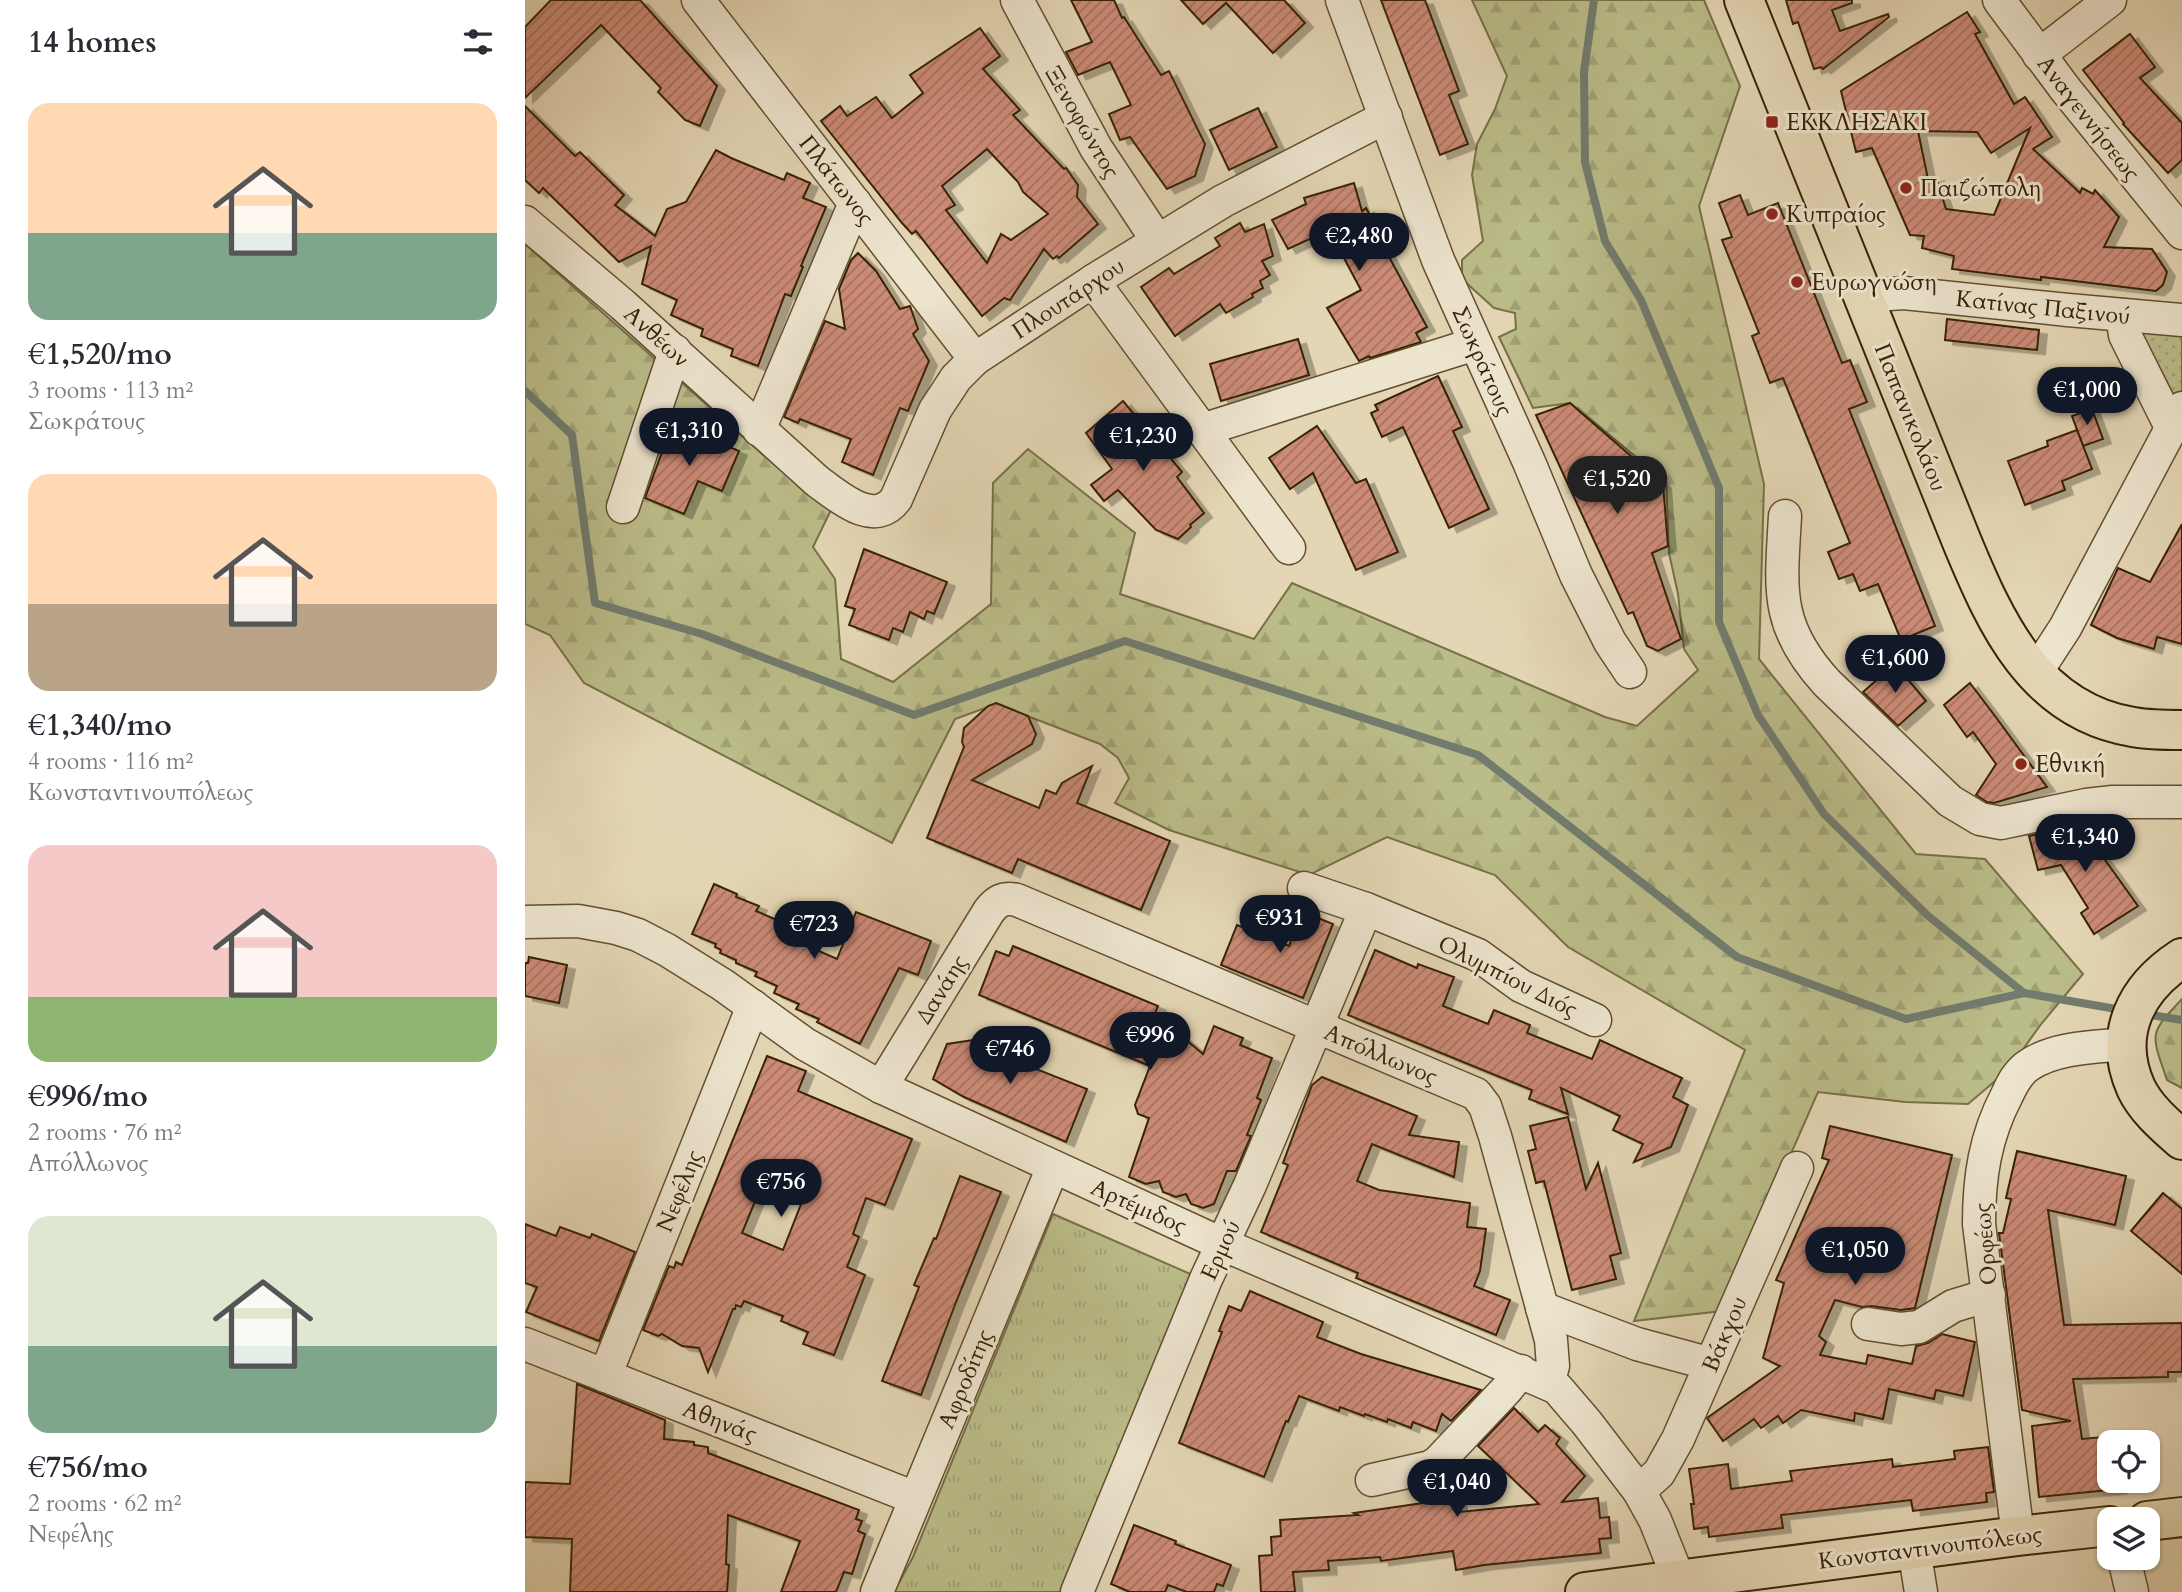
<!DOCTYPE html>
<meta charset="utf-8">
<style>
:root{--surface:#fff;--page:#f2f2f3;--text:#2b2b33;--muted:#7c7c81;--accent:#111827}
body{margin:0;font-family:Cardo,serif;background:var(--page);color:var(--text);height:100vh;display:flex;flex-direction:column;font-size:26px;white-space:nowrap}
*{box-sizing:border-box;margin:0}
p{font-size:23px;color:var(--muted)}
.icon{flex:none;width:38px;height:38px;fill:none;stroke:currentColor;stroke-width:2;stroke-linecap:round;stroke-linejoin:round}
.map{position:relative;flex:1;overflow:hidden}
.drawer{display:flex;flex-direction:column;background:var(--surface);width:525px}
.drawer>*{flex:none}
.tools{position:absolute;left:1572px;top:1430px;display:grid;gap:14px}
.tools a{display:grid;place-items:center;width:63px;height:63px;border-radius:14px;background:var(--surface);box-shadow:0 2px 5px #0004;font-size:35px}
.price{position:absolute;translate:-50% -60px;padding:0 16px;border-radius:24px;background:var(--accent);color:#fff;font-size:23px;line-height:46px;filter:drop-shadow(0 2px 4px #0008)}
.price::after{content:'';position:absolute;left:50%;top:42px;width:21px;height:16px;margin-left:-10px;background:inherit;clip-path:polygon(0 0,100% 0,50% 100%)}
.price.active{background:#222;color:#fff}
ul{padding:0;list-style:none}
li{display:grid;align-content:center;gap:14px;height:371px;padding:0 28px}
li span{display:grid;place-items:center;height:217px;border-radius:21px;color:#555}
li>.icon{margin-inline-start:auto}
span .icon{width:126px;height:126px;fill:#fffc;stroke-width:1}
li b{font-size:30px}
h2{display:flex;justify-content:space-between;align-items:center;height:84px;padding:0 28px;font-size:30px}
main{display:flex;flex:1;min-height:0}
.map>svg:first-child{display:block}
.grass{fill:url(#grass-dots);stroke:#787047;stroke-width:2}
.forest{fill:url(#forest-firs);stroke:#787047;stroke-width:2}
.park{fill:url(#park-tufts);stroke:#787047;stroke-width:2}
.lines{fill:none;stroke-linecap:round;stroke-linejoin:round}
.stream{stroke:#717c6f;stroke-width:8}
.building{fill:url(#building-hatch);stroke:#372305;stroke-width:2;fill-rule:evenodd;filter:url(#shadow)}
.minor-casing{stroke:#625031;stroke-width:35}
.major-casing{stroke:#372305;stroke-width:42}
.minor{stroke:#ede4ce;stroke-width:32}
.major{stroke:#e4d6b4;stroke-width:38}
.poi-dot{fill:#8f2418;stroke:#ede4ce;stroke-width:2.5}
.labels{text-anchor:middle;stroke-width:6;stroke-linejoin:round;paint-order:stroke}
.street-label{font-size:23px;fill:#372305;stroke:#ede4ce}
.poi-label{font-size:23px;fill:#372305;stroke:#ede4ce;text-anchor:start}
</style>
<main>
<section class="drawer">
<h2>14 homes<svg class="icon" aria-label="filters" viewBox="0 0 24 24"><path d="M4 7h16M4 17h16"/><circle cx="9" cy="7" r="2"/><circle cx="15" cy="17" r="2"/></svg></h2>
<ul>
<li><span style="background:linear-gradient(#ffd9b3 60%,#7fa58c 0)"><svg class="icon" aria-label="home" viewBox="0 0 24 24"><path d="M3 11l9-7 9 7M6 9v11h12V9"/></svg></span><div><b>€1,520/mo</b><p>3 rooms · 113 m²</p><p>Σωκράτους</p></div></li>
<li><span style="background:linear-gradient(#ffd9b3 60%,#b9a48a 0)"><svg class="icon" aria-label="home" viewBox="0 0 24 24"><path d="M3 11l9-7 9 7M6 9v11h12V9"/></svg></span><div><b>€1,340/mo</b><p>4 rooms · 116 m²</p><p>Κωνσταντινουπόλεως</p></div></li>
<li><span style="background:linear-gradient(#f6c9c9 70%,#8fb573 0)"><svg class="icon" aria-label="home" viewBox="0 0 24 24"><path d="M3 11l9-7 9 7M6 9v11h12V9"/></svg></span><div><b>€996/mo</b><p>2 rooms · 76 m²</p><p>Απόλλωνος</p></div></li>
<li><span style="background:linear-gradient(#dfe7d0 60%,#7fa58c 0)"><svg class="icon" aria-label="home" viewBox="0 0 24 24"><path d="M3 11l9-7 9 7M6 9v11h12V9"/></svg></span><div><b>€756/mo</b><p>2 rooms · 62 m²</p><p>Νεφέλης</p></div></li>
</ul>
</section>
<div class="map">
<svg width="1657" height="1592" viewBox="0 0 1657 1592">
<defs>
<pattern id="grass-dots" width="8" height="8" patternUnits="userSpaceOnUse" patternTransform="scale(1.75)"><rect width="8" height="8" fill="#babc89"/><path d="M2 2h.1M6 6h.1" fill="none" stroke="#a0a175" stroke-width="1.8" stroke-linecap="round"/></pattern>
<pattern id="forest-firs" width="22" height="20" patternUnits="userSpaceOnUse" patternTransform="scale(1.75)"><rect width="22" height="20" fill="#babc89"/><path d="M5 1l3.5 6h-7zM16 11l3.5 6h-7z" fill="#a0a175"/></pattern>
<pattern id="park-tufts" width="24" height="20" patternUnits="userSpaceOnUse" patternTransform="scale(1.75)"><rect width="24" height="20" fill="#babc89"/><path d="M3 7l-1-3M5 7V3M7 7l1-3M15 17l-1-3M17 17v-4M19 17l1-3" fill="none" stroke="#a0a175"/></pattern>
<pattern id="building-hatch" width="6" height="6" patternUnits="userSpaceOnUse" patternTransform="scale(1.75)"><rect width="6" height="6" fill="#cc8b77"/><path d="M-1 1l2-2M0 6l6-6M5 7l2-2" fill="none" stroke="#a67160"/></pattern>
<filter id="shadow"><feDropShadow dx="8" dy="4.5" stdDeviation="0" flood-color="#0004"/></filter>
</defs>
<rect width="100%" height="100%" fill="#e4d6b4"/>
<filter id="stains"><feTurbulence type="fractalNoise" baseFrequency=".00286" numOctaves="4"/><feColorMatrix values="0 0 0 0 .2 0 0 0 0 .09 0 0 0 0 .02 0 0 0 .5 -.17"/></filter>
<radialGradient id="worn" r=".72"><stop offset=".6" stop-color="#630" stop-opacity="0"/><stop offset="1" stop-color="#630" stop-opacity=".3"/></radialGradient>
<path class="grass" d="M1615 332 1657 333V398L1651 404Z"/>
<g class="forest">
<path d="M947 0H1179L1215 86 1174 206 1239 484 1234 659 1391 854 1460 859 1558 974 1517 1023 1483 1070 1443 1104 1380 1102 1293 1092 1197 1311 1109 1321 1220 1050 1043 947 970 875 862 837 784 875 644 830 590 803 604 778 593 758 575 744 471 704 430 719 367 843 59 683 25 635 0 624V244L245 461 306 510 288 547 310 579 316 659 368 682 466 604 468 483 503 449 610 533 595 594 729 639 767 583 1080 717 1112 726 1173 670 1159 649 1153 594 1144 553 1141 478 1120 464 1045 403 1008 408 974 337 991 329 990 313 969 308 937 279V260L958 241 947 175 952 144 970 109 982 76Z"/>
<path d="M1657 999V1088L1642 1080C1626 1033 1623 1035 1657 999Z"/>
</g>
<path class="park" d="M528 1214 670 1276 538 1592H369L388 1557Z"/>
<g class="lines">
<g class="stream">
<path d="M1069 0 1059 72 1060 162 1080 241 1116 300 1194 488V622L1233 715 1299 814 1402 915 1499 993 1597 1010"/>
<path d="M0 391 47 435 70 603 177 634 389 715 600 641 953 755 1212 957 1381 1019 1499 993"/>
<path d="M1620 1014 1657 1020"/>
</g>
</g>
<g class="building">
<path d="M26 0H115L192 86 175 126 160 120 133 92 136 88 76 25 0 98V27Z"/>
<path d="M546 0H589L597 18 599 17 636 75 644 71 680 144 670 176 642 189 605 137 595 140 584 114 606 105 585 62 553 75 541 52 567 42Z"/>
<path d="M656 0H759L780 23 748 53 701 3 678 24Z"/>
<path d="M856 0H900L934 91 924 95 943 144 915 155Z"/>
<path d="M1261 0H1327V3L1307 10 1315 31 1363 14 1364 17 1298 69 1296 67 1289 69 1273 22 1268 24Z"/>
<path d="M1442 12 1455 32 1450 34 1489 104 1500 97 1527 137 1508 149 1555 193 1557 188 1568 194 1570 190 1594 217 1579 247 1627 249 1642 272 1638 285 1631 291 1516 277V280L1427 269 1429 256 1397 248 1399 236 1385 235 1347 148 1331 152 1316 91ZM1505 128 1469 215 1421 209 1411 177 1403 179 1393 131 1452 132 1466 153Z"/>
<path d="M455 28 475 56 458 69 495 110 488 115 539 169 541 168 553 185 552 197 573 224 534 258 532 256 528 259 519 249 485 300 479 298 457 316 391 231 387 234 377 223 296 121 315 106 322 116 351 97 367 118 398 93 385 75ZM462 149 493 182 498 192 523 214 486 240 476 234 462 263 421 210 430 205 417 186Z"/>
<path d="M1605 34 1630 67 1615 78 1657 123V160L1643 173 1598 124 1599 123 1558 70Z"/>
<path d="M0 106 50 156 55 152 99 195 90 205 130 236 142 209 161 202 191 150 206 158 259 180 262 173 285 183 278 198 301 207 276 266 278 267 266 296 260 294 233 366 206 356 208 349 176 336 178 329 146 315 152 300 117 284 126 246 94 262 18 188 14 193 0 180Z"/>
<path d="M733 108 752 147 704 170 685 130Z"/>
<path d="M829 183 837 211 841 208 852 228 849 229 902 327 891 333 896 342 845 358 844 356 834 361 802 308 836 290 804 230 763 249 747 220 781 204 779 198Z"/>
<path d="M1215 195 1223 215 1253 203 1317 363 1325 360 1342 402 1324 409 1410 626 1376 640 1353 584 1335 591 1328 574 1314 579 1303 552 1325 543 1258 378 1245 383 1227 336 1234 333 1197 240 1207 237 1194 203Z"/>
<path d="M715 223 720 232 739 224 748 256 737 261 745 275 735 281 738 288 727 294 728 297 701 313 695 304 650 336 616 287 644 268 649 274 695 246 690 238Z"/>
<path d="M333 253 351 271 375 309 385 306 393 329 388 334 404 361 383 411 375 408 348 475 317 462 326 439 275 419 273 423 259 417 300 321 320 329 314 289 326 260Z"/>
<path d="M1422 319 1514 330 1512 350 1420 340Z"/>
<path d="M773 339 784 375 696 401 685 364Z"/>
<path d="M913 376 937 427 928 431 964 509 924 528 878 427 857 437 846 413 853 410 850 405Z"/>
<path d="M598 401 657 472 652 477 679 513 665 525 666 527 653 539 631 530 593 490 579 501 566 485 587 469 561 433Z"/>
<path d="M1045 403 1138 484 1143 546 1127 553 1156 639 1133 651 1122 646 1108 612 1103 614 1011 415Z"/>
<path d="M1567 409 1578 439 1558 446 1547 416Z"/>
<path d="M148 423 214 451 197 491 173 481 159 514 120 498Z"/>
<path d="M792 426 831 483 841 479 873 552 831 570 788 473 765 489 744 458Z"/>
<path d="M1552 430 1567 469 1537 481 1540 490 1500 505 1483 461 1523 446 1522 441Z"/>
<path d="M1657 524V644L1632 637 1629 649 1592 638 1566 625 1593 568 1625 582Z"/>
<path d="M339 549 422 582 409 614 402 611 399 619 385 612 378 632 368 628 364 640 324 625 330 609 320 606Z"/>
<path d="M1370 664 1401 701 1373 726 1338 692Z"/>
<path d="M1445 683 1470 716 1522 787 1469 803 1462 802 1451 795 1471 764 1448 732 1442 737 1419 705Z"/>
<path d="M471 703 503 716 511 734 507 744 447 780 514 808 521 790 531 794 537 783 567 766 552 803 645 841 616 910 493 859 487 873 402 838 439 747 437 742 439 728 463 706Z"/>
<path d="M1555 825 1613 906 1569 934 1556 913 1563 908 1536 865 1513 870 1504 836Z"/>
<path d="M189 884 212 894 211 897 234 906 231 911 275 930 271 941 312 959 331 912 406 941 393 975 374 968 335 1044 292 1022 294 1019 271 1009 274 1004 249 993 252 986 230 976 232 972 211 963V960L195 953 196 950 190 947 191 944 167 934Z"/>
<path d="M778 912 808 924 778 998 696 965 712 925 764 946Z"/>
<path d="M488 946 633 1006 618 1042 652 1032 678 1054 689 1026 718 1038 715 1045 747 1058 732 1098 736 1100 722 1135 726 1136 711 1171H702L689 1204 678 1208 666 1204 661 1194 651 1197 638 1192 634 1181 621 1184 604 1177 624 1118 613 1114 610 1105 625 1066 454 995 471 951 484 956Z"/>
<path d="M850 950 892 968 893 964 929 977 918 1006 963 1024 969 1010 1005 1025 1002 1033 1067 1059 1075 1040 1157 1078 1148 1097 1163 1105 1146 1147 1109 1162 1118 1144 1088 1130 1095 1116 1036 1088 1043 1114 1004 1099 1007 1090 823 1015Z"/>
<path d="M4 957 42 965 34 1003 0 996V963H3Z"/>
<path d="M482 1035 473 1054 562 1089 541 1142 439 1097 408 1079 422 1044Z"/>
<path d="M242 1056 281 1071 273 1091 387 1139 360 1205 341 1198 328 1234 334 1237 322 1267 340 1275 309 1355 278 1344 283 1332 256 1321 258 1316 219 1301 216 1307 211 1305 210 1309H208L183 1372 174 1348 157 1346 137 1334 133 1336 118 1330 144 1266 149 1268 151 1262 157 1265ZM247 1160 287 1176 258 1250 217 1233Z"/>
<path d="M797 1077 892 1116 884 1135 934 1142 929 1177 847 1144 832 1181 854 1190 945 1203 942 1227 961 1229 955 1271 949 1286 985 1300 971 1335 831 1278 833 1273 736 1232 763 1165 758 1163 787 1085Z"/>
<path d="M1043 1117 1061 1189 1073 1163 1096 1253 1085 1256 1091 1279 1047 1290 1019 1181 1011 1183 1003 1151 1011 1149 1005 1126Z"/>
<path d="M1305 1126 1427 1155 1390 1308 1376 1310 1346 1306 1337 1307 1310 1300 1294 1336 1301 1342 1295 1355 1341 1364 1343 1355 1387 1364 1391 1346 1403 1343 1417 1334 1450 1342 1438 1396 1411 1390 1409 1399 1364 1389 1358 1419 1330 1413 1329 1421 1276 1410 1258 1423 1253 1416 1236 1428 1229 1419 1198 1441 1182 1418 1255 1366 1238 1358 1259 1283 1251 1280 1304 1160 1297 1158Z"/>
<path d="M1492 1151 1601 1176 1590 1225 1523 1210 1539 1325 1657 1323V1372H1643V1377L1548 1379 1557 1439 1589 1436V1442H1584V1480H1593L1594 1489 1514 1497 1507 1426 1546 1421 1497 1410 1474 1233H1478L1486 1199 1481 1198Z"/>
<path d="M435 1176 476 1192 431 1302 396 1395 357 1381 394 1287 389 1285 409 1238 411 1239Z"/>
<path d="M1638 1193 1657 1209V1274L1606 1231Z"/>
<path d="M0 1224 31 1236 35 1227 65 1238 67 1234 110 1252 74 1341 1 1312 12 1287 0 1283Z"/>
<path d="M725 1291 798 1322 792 1337 836 1354 956 1390 926 1421 917 1414 911 1431 888 1422 886 1428 863 1419 862 1422 840 1414 839 1416 815 1407 814 1411 774 1396 763 1422 761 1421 739 1477 654 1443 697 1332 694 1331 704 1306 716 1311Z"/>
<path d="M52 1384 140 1420 139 1439 169 1442V1445L183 1447V1453L334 1510 331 1519 337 1521 333 1531 340 1534 327 1574 319 1572 311 1592H256L275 1541 203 1515 201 1564 204 1565 202 1592H45L47 1539 0 1537V1482L45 1484Z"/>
<path d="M989 1408 1013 1432 1020 1425 1035 1438 1031 1444 1060 1476 1037 1502 1073 1498 1075 1518 1084 1517 1086 1538 1074 1539 1076 1553 959 1565 931 1570 928 1551 856 1561 855 1557 803 1561 804 1570 768 1572 770 1592H736L734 1556 747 1555 746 1537 756 1536 755 1520 833 1515 829 1513 933 1498 935 1512 1014 1504 953 1446Z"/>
<path d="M1463 1447 1469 1492 1461 1493 1462 1502 1388 1511 1386 1500 1256 1515 1258 1528 1184 1537 1183 1527 1169 1529 1166 1504H1169L1164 1469 1203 1464 1206 1489 1267 1481 1265 1471 1367 1459 1368 1467 1430 1459 1429 1451Z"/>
<path d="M609 1525 651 1541 650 1544 706 1565 698 1586 692 1584 689 1592H662L643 1585 640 1592H605L586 1584Z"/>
</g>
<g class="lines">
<defs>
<g id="minor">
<path d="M173 0 450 359"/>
<path d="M492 0 571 148 632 240"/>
<path d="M817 0 913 260 1004 462 1051 575 1085 642 1105 672"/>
<path d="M1474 0 1541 90 1657 233"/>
<path d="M1514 55 1585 0"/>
<path d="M0 222 98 305 292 481C313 496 349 529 371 499L410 410 431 378 450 359 568 281 698 201 861 117"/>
<path d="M568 281 764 548"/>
<path d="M1338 300 1364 294 1379 293 1543 310 1657 320"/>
<path d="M1597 315 1600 335 1646 427"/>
<path d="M234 430 330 203"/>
<path d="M677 430 950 344"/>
<path d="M98 507 150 351"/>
<path d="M1260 516C1256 589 1249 625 1302 683L1425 801 1455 819 1476 823 1561 805 1588 802H1657"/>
<path d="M1510 674 1540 628 1657 408"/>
<path d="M779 888 841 909 953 955 996 986 1070 1020"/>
<path d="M0 922 53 921 91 928 113 935 142 950 198 985 280 1044 356 1087 697 1244 1032 1388 1062 1423 1114 1491 1130 1520 1154 1580"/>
<path d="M356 1087 464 911C472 901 478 897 492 900L951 1094 960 1106 970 1136 1026 1340 1028 1366 1023 1383"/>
<path d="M1017 1308 1112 1344 1186 1364"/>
<path d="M1343 1324 1376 1329 1394 1327 1428 1306 1464 1295"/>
<path d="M0 1344 390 1498"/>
<path d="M80 1376 228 1006"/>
<path d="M847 1480 905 1467 913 1462 982 1389 996 1371"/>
<path d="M1114 1491 1134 1473 1153 1439 1272 1168"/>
<path d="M1493 1536 1454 1224C1454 1177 1460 1137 1482 1095 1487 1084 1493 1072 1504 1065 1531 1047 1571 1047 1603 1044"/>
<path d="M1389 1549 1396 1592"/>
<path d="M1599 1558 1607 1592"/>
<path d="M352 1592 528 1167"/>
<path d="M552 1592 681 1279 725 1185 841 909"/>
</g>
<g id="major">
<path d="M1219 0 1437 542C1471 624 1510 711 1608 727 1624 730 1641 730 1657 730"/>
<path d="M1657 958C1611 988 1587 1034 1611 1088 1621 1109 1640 1125 1657 1140"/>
<path d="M1622 1521 1657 1517"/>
<path d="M1060 1592 1493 1536 1584 1526"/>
</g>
</defs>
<use href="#minor" class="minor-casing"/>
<use href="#major" class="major-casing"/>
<use href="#minor" class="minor"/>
<use href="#major" class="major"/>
</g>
<g class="poi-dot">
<rect x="1240" y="115" width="14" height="14" rx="3.5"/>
<circle cx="1381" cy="188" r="7"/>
<circle cx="1247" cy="214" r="7"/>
<circle cx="1272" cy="282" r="7"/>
<circle cx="1496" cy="764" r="7"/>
</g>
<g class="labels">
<g class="street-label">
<text transform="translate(1564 118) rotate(52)" y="8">Αναγεννήσεως</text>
<text transform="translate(558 122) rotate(60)" y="8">Ξενοφώντος</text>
<text transform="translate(312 180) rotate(52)" y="8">Πλάτωνος</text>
<text transform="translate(543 298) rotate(-33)" y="8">Πλουτάρχου</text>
<text transform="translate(1518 307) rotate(6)" y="8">Κατίνας Παξινού</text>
<text transform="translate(132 336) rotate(42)" y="8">Ανθέων</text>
<text transform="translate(958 361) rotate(66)" y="8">Σωκράτους</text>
<text transform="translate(1386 417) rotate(68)" y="8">Παπανικολάου</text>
<text transform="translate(983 976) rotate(27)" y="8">Ολυμπίου Διός</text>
<text transform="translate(416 989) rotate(-58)" y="8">Δανάης</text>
<text transform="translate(856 1054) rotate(23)" y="8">Απόλλωνος</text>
<text transform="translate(154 1191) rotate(-68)" y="8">Νεφέλης</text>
<text transform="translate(614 1206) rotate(24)" y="8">Αρτέμιδος</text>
<text transform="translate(1460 1244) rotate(-95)" y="8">Ορφέως</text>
<text transform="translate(695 1250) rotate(-65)" y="8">Ερμού</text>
<text transform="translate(1199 1334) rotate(-67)" y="8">Βάκχου</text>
<text transform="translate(440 1379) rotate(-67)" y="8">Αφροδίτης</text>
<text transform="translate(195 1421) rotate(21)" y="8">Αθηνάς</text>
<text transform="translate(1405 1547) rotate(-7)" y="8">Κωνσταντινουπόλεως</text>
</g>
<g class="poi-label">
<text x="1261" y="130">ΕΚΚΛΗΣΑΚΙ</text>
<text x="1395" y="196">Παιζώπολη</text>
<text x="1261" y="222">Κυπραίος</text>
<text x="1286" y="290">Ευρωγνώση</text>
<text x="1510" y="772">Εθνική</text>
</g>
</g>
<rect width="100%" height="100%" filter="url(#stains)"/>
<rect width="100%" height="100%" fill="url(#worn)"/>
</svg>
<div class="tools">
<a><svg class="icon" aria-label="locate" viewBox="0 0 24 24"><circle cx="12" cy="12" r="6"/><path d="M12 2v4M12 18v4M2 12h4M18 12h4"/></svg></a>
<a><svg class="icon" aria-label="layers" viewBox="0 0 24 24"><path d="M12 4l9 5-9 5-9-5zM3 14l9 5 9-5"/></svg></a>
</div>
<b class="price" style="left:834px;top:273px">€2,480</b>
<b class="price" style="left:1562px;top:427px">€1,000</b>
<b class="price" style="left:164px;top:468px">€1,310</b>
<b class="price" style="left:618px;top:473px">€1,230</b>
<b class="price active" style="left:1092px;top:516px">€1,520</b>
<b class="price" style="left:1370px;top:695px">€1,600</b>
<b class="price" style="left:1560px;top:874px">€1,340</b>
<b class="price" style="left:755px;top:955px">€931</b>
<b class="price" style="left:289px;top:961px">€723</b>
<b class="price" style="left:625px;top:1072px">€996</b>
<b class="price" style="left:485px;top:1086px">€746</b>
<b class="price" style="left:256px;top:1219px">€756</b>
<b class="price" style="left:1330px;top:1287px">€1,050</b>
<b class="price" style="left:932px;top:1519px">€1,040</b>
</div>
</main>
